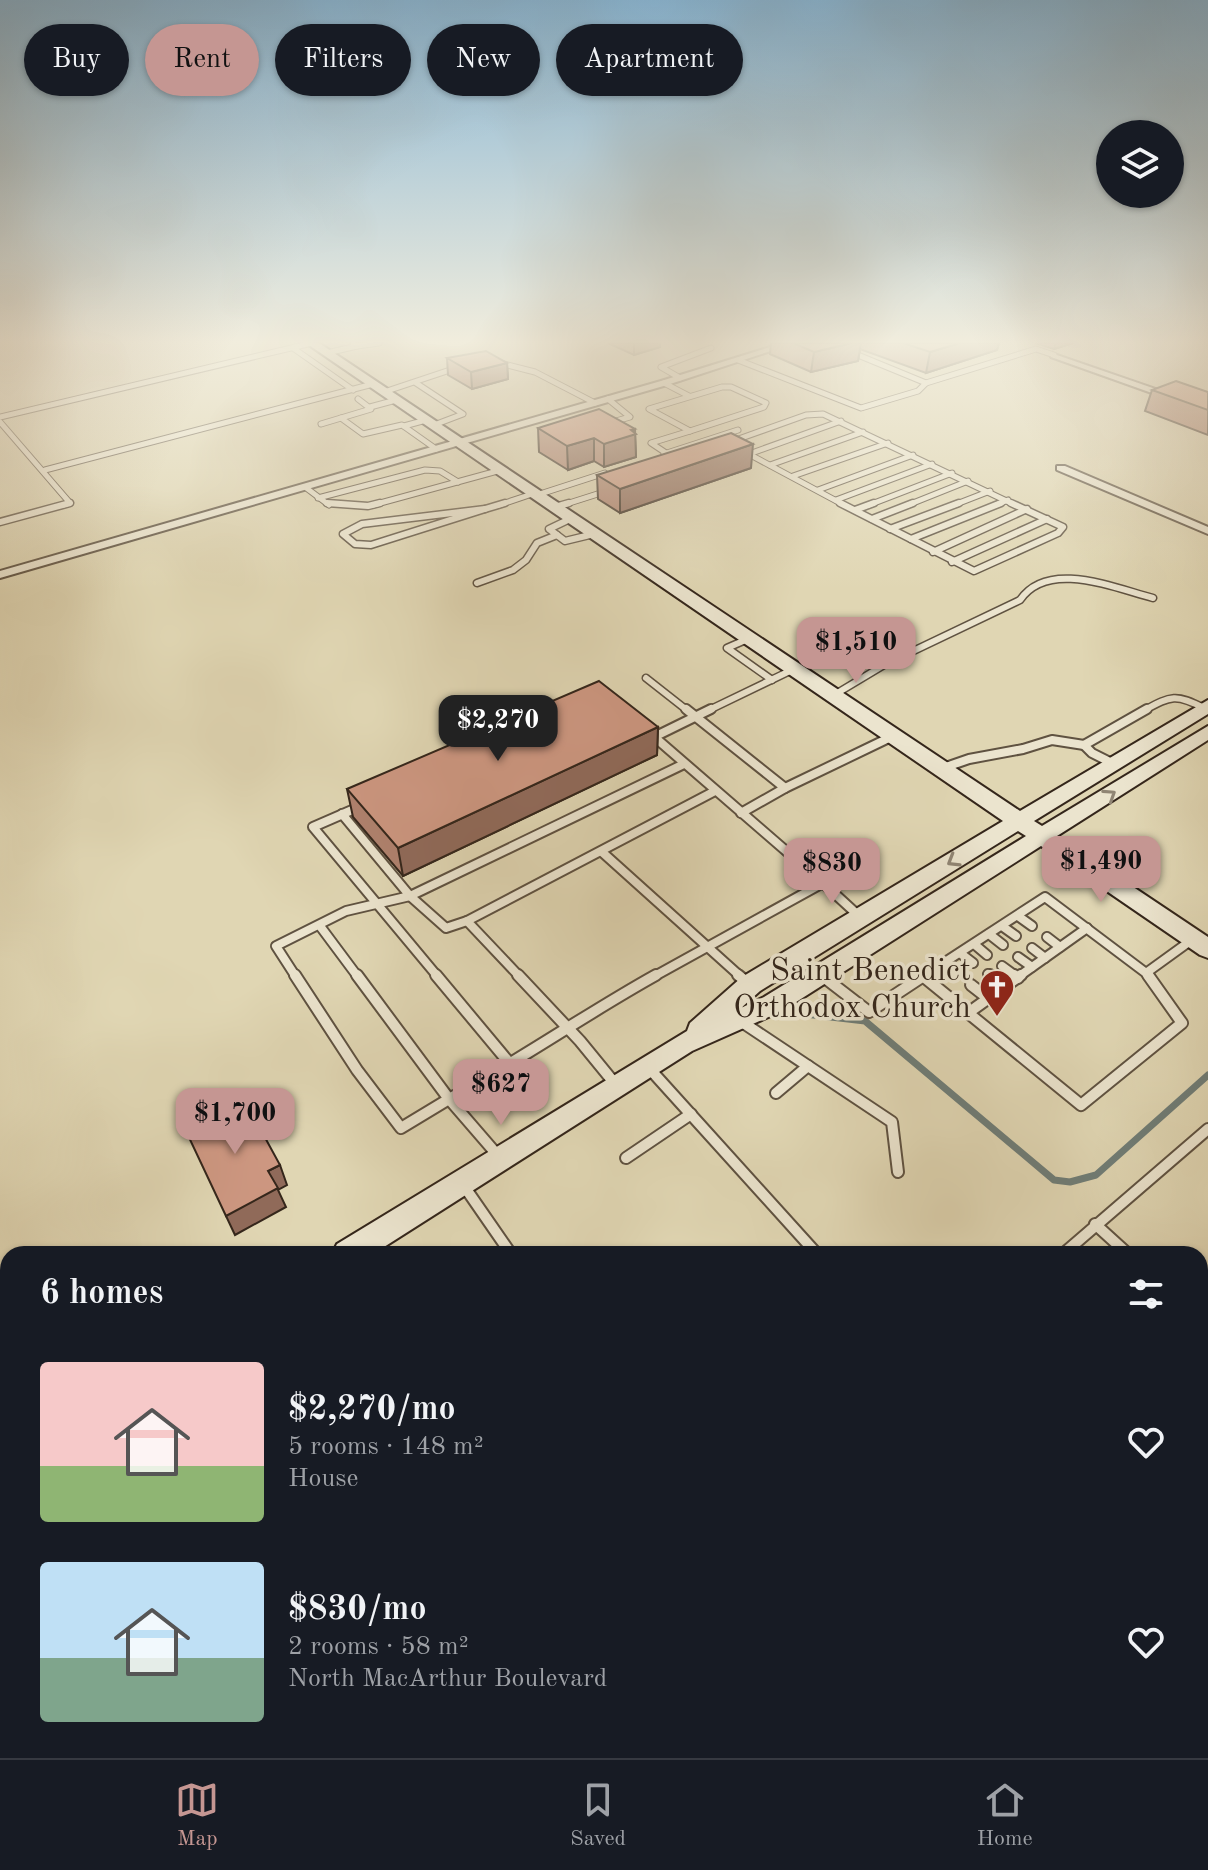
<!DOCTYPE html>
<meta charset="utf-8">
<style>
:root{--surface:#171b24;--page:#242831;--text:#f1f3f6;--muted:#9ea1a6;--line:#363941;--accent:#c59692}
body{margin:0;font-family:"Old Standard TT",serif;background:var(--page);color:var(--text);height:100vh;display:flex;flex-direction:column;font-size:30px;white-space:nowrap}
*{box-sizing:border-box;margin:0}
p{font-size:26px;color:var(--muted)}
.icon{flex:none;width:44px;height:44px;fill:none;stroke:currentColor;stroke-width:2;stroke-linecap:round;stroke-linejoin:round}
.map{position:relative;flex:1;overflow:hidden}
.details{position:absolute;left:0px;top:1246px;width:1208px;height:512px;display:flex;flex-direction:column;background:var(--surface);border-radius:24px 24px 0 0;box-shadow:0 2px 6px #0004}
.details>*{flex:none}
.top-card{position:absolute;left:24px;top:24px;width:800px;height:72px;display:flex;gap:16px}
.tools{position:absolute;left:1096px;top:120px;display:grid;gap:16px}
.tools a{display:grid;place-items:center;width:88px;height:88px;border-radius:50%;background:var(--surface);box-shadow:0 2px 6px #0004;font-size:40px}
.price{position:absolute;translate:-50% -68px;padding:0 18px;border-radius:16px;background:var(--accent);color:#111;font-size:26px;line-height:52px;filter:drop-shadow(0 2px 4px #0008)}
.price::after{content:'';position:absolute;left:50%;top:48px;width:24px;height:18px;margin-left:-12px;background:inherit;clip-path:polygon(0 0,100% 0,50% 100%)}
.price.active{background:#222;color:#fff}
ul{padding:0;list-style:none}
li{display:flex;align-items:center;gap:24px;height:200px;padding:0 40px}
li span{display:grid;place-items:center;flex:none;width:224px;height:160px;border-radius:8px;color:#555}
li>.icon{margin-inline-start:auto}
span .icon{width:96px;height:96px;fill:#fffc;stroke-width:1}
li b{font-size:34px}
h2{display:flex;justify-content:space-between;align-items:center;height:96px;padding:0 40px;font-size:34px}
.chip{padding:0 28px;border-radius:36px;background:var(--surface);box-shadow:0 2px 6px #0004;font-size:28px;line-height:72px}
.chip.active{background:var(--accent);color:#111}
.tab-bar{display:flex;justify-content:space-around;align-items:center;height:112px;border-top:2px solid var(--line);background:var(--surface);font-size:22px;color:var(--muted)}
.tab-bar a{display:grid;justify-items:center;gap:4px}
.tab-bar .active{color:var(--accent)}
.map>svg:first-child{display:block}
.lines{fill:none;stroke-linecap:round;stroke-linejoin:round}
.stream{stroke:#6f7d77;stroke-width:7}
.lane-far4-casing{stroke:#5f5241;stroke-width:7}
.lane-far3-casing{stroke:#5f5241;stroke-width:9}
.lane-far2-casing{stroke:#5f5241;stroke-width:12}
.lane-far1-casing{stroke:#5f5241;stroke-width:14}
.lane-casing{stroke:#5f5241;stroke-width:17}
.street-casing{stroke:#5f5241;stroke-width:4}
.secondary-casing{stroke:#34261b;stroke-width:4}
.lane-far4{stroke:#ebe4ce;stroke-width:5}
.lane-far3{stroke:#ebe4ce;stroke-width:6}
.lane-far2{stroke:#ebe4ce;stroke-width:8}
.lane-far1{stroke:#ebe4ce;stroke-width:10}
.lane{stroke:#ebe4ce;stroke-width:13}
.street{fill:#ebe4ce;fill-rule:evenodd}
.secondary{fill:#ebe4ce;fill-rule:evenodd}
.wall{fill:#b0826f;stroke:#34261b;stroke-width:2}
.shaded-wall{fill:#906a5a;stroke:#34261b;stroke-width:2}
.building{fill:#cd9781;stroke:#34261b;stroke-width:2}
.oneway{stroke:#908574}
.labels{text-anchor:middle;stroke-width:7;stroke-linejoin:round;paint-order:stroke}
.poi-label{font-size:32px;fill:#34261b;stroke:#ebe4ce;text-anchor:end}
</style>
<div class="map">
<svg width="1208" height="1758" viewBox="0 0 1208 1758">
<rect width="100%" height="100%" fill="#e0d6b3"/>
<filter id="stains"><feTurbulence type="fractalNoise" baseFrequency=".0025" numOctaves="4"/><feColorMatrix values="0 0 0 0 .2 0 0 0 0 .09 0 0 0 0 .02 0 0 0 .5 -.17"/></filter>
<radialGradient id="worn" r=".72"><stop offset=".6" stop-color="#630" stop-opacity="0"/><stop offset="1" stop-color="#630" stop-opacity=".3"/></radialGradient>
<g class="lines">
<path class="stream" d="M805 1014 865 1021 1054 1180 1070 1182 1096 1175 1208 1075"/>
<defs>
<g id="lane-far4">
<path d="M357 346 379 343"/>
<path d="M293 348 353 390"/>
<path d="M327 353 357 346 353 343"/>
<path d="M738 360 861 408 918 391 926 383 853 353"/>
<path d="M496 362 535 372 595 403"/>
<path d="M680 378 661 367 711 348"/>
<path d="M416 383 463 414 434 425"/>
<path d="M664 383 689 396"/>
<path d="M926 383 1036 349 1054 355"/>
<path d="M722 387H731L766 403 764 407 690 431 649 409Z"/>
<path d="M384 392 456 368"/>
<path d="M358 399 371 409 341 418 363 434 402 425 436 449"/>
<path d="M608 399 630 417 609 423"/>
<path d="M370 407 396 400"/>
<path d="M0 417 312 343"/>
<path d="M0 422 70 503 64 505"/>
<path d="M321 424 341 418"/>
<path d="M404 426 426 420"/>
<path d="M733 441 806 415 823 414 1015 505"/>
<path d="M745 452 844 505"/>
<path d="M666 453 651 443 690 431"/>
<path d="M664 454 738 430"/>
<path d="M749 454 841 421"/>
<path d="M770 465 863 432"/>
<path d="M45 470 373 384"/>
<path d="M793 476 888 443"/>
<path d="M305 487 329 505"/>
<path d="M818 490 913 455"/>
<path d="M537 495 605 473"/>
<path d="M318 498 425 470 440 471 458 482"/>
<path d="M836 500 932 464"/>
<path d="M373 505 501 470"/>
<path d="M499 505 535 493"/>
<path d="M563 505 607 491"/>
<path d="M869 505 952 473"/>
<path d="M908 505 968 481"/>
<path d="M954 505 990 491"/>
<path d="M996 505 1008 500"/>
</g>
<g id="lane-far3">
<path d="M327 503 368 506 380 503"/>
<path d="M840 503 974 571 1058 533 1063 527 1011 503"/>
<path d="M555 507 569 503"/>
<path d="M485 509 371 545 355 544 343 534 362 524Z"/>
<path d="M485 509 505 503"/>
<path d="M855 510 874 503"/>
<path d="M572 518 549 529 565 541 594 534"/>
<path d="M872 519 913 503"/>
<path d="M0 522 70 503"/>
<path d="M890 529 959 503"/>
<path d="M911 539 1001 503"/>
<path d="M933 552 1027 509"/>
<path d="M952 562 1047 519"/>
<path d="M477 583 513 570 526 560 537 543 557 535"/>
<path d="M750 638 727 648 772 680"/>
<path d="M646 678 688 711"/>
<path d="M834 695 884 665 1020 600C1048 559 1114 588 1153 598"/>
<path d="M707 711 794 669"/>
<path d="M1143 711C1171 696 1175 693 1204 708"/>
</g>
<g id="lane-far2">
<path d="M686 709 785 788 741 813"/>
<path d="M651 734 823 883 653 977"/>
<path d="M654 737 711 709"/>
<path d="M1112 763 1092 753 1084 745 1147 709"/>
<path d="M943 768 969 759 1023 749 1052 740 1084 745"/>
<path d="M785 788 893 736"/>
<path d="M359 807 313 827 438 977"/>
<path d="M602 852 741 977"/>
<path d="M823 883 859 916"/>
<path d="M1018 916 1032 926"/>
<path d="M467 921 446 928 410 896 684 764"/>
<path d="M320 926 358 977"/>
<path d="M1002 926 1016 936"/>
<path d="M989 934 1003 945"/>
<path d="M1047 937 1060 947"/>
<path d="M974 944 987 955"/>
<path d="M1032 948 1045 958"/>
<path d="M960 953 973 963"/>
<path d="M1018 957 1032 967"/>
<path d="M944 963 957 974"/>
<path d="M1002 966 1017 977"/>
<path d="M1146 973 1149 977"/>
<path d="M988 974 992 977"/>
<path d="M821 975 824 977"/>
<path d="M296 977 276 946 346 911 410 896 342 814"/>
<path d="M520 977 467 921 715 791"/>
<path d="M922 977 1045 897 1146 973 1193 939"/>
<path d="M1018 977 1087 928"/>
</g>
<g id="lane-far1">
<path d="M295 975 357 1070 401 1128 449 1099 500 1158"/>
<path d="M357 975 449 1099C520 1060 586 1014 656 975"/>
<path d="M436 975 511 1065"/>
<path d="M518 975 580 1041 616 1085"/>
<path d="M738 975 749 984"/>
<path d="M821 975 869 1012 925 975"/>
<path d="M990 975 1004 987"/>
<path d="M1014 975 1018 978"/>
<path d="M924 977 1081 1105 1182 1023 1148 975"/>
<path d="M971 985 989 999"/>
<path d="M968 1013 1021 975"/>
<path d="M742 1022 892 1122 898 1172"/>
<path d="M648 1067 817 1254"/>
<path d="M776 1093 808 1066"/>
<path d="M626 1158 691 1114"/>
<path d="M464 1186 511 1254"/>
<path d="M1095 1224 1128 1254"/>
<path d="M1063 1254 1208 1129"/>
</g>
<g id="lane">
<path d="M1200 1319 1208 1326"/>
<path d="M1131 1750 1138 1758"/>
</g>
<g id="street">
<path d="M783 343H795L667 385 0 578V571L661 381Z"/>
<path d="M1051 353 1208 407V413L1051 357Z"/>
<path d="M1057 466H1065L1208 527V534L1057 470Z"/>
</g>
<g id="secondary">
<path d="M306 343H319L1020 811 1208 700V714L1034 821 1042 826 1208 726V740L1057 836 1208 937V958L1200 955 1041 846 782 1011 692 1051 373 1254H332L337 1244 687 1031 690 1023 742 977 1003 821ZM1018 831 1026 836 764 997 741 1008 760 991Z"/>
<path d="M8 1450V1486L0 1489V1453Z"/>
</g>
</defs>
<use href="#lane-far4" class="lane-far4-casing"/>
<use href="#lane-far3" class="lane-far3-casing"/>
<use href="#lane-far2" class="lane-far2-casing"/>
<use href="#lane-far1" class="lane-far1-casing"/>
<use href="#lane" class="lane-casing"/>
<use href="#street" class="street-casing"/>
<use href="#secondary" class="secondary-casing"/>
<use href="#lane-far4" class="lane-far4"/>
<use href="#lane-far3" class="lane-far3"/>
<use href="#lane-far2" class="lane-far2"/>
<use href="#lane-far1" class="lane-far1"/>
<use href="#lane" class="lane"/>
<use href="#street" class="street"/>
<use href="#secondary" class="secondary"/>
</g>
<g class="wall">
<path d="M608 343H660V347L634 355Z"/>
<path d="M771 343H999L997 350 926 373 860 349 858 361 811 372 770 354Z"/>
<path d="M1035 343H1073L1054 349Z"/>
<path d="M447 358 507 363 508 379 472 389 448 375Z"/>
<path d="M1152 390 1208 392V435L1145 411Z"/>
<path d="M538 428 635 433 636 457 604 467 594 461 568 470 539 452Z"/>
<path d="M751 468 620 513 598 499 597 475Z"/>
<path d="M658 727 657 755 403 876 353 817 347 789Z"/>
</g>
<g class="shaded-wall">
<path d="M634 343H660V347L634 355Z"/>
<path d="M852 343H861L858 361 811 372 814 352Z"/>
<path d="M960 343H999L997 350 926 373 930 352Z"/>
<path d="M1056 343H1073L1054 349Z"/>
<path d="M507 363 508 379 472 389 471 372Z"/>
<path d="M635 429 636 457 604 467V444Z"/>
<path d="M594 438V461L568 470 567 446Z"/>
<path d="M753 444 751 468 620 513V489Z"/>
<path d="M658 727 657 755 403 876 398 848Z"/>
<path d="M280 1165 287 1185 278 1190 286 1207 235 1235 226 1216 268 1171Z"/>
</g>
<g class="building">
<path d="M793 343H852L814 352Z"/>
<path d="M903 343H960L930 352Z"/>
<path d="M486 351 507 363 471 372 447 358Z"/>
<path d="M1176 381 1208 392V410L1152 390Z"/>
<path d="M599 409 635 429 631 430 636 434 604 444 594 438 567 446 538 428Z"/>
<path d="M731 433 753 444 620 489 597 475Z"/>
<path d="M599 681 658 727 398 848 347 789Z"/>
<path d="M244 1099 280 1165 268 1171 278 1188 226 1216 185 1129Z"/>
</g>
<defs><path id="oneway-chevron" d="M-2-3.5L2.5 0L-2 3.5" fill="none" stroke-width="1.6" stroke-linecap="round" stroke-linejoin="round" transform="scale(2)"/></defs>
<g class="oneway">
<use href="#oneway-chevron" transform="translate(1110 795) rotate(-33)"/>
<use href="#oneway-chevron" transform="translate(953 861) rotate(149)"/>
</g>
<linearGradient id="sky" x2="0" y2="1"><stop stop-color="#87b5d4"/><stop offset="0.58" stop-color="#f1eddd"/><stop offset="1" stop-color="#f1eddd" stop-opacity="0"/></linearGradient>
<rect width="1208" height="589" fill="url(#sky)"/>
<defs>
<symbol id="church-pin" viewBox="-11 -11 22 30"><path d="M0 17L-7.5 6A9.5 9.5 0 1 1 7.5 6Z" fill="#8f2418" stroke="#ebe4ce"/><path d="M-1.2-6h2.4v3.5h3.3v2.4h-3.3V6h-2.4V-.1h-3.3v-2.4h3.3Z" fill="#fff"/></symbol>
</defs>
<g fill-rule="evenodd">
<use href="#church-pin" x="977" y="967" width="40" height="54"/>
</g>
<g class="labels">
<g class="poi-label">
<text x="971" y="980">Saint Benedict<tspan x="971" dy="37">Orthodox Church</tspan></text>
</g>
</g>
<rect width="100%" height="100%" filter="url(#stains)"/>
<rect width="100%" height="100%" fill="url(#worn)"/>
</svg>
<div class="tools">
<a><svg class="icon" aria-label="layers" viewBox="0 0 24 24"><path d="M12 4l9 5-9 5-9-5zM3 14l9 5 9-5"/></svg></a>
</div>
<b class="price" style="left:856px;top:685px">$1,510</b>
<b class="price active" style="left:498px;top:763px">$2,270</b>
<b class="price" style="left:1101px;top:904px">$1,490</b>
<b class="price" style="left:832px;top:906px">$830</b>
<b class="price" style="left:501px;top:1127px">$627</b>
<b class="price" style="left:235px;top:1156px">$1,700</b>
<div class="top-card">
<a class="chip">Buy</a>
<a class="chip active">Rent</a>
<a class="chip">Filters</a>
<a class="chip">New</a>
<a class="chip">Apartment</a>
</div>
<section class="details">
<h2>6 homes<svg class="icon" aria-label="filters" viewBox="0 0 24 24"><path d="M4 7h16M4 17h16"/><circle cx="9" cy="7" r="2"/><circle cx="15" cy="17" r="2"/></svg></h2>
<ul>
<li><span style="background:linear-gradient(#f6c9c9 65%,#8fb573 0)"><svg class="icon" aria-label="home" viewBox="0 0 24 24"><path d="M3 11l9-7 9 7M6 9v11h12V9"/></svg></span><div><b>$2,270/mo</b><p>5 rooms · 148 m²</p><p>House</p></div><svg class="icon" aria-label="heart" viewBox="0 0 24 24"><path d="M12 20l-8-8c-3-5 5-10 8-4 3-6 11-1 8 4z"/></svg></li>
<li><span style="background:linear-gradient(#bfe0f5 60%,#7fa58c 0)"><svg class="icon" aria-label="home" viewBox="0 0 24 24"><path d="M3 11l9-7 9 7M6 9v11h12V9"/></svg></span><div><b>$830/mo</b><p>2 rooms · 58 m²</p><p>North MacArthur Boulevard</p></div><svg class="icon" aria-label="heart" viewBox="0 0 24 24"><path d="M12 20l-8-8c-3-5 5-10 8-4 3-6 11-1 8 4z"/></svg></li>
</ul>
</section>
</div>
<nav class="tab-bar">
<a class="active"><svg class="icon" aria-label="map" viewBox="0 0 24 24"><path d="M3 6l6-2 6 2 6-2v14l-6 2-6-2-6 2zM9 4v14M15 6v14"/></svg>Map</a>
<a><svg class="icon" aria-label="saved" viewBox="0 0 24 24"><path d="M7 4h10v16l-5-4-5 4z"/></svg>Saved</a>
<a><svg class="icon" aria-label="home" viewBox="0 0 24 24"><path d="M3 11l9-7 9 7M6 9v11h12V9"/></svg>Home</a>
</nav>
